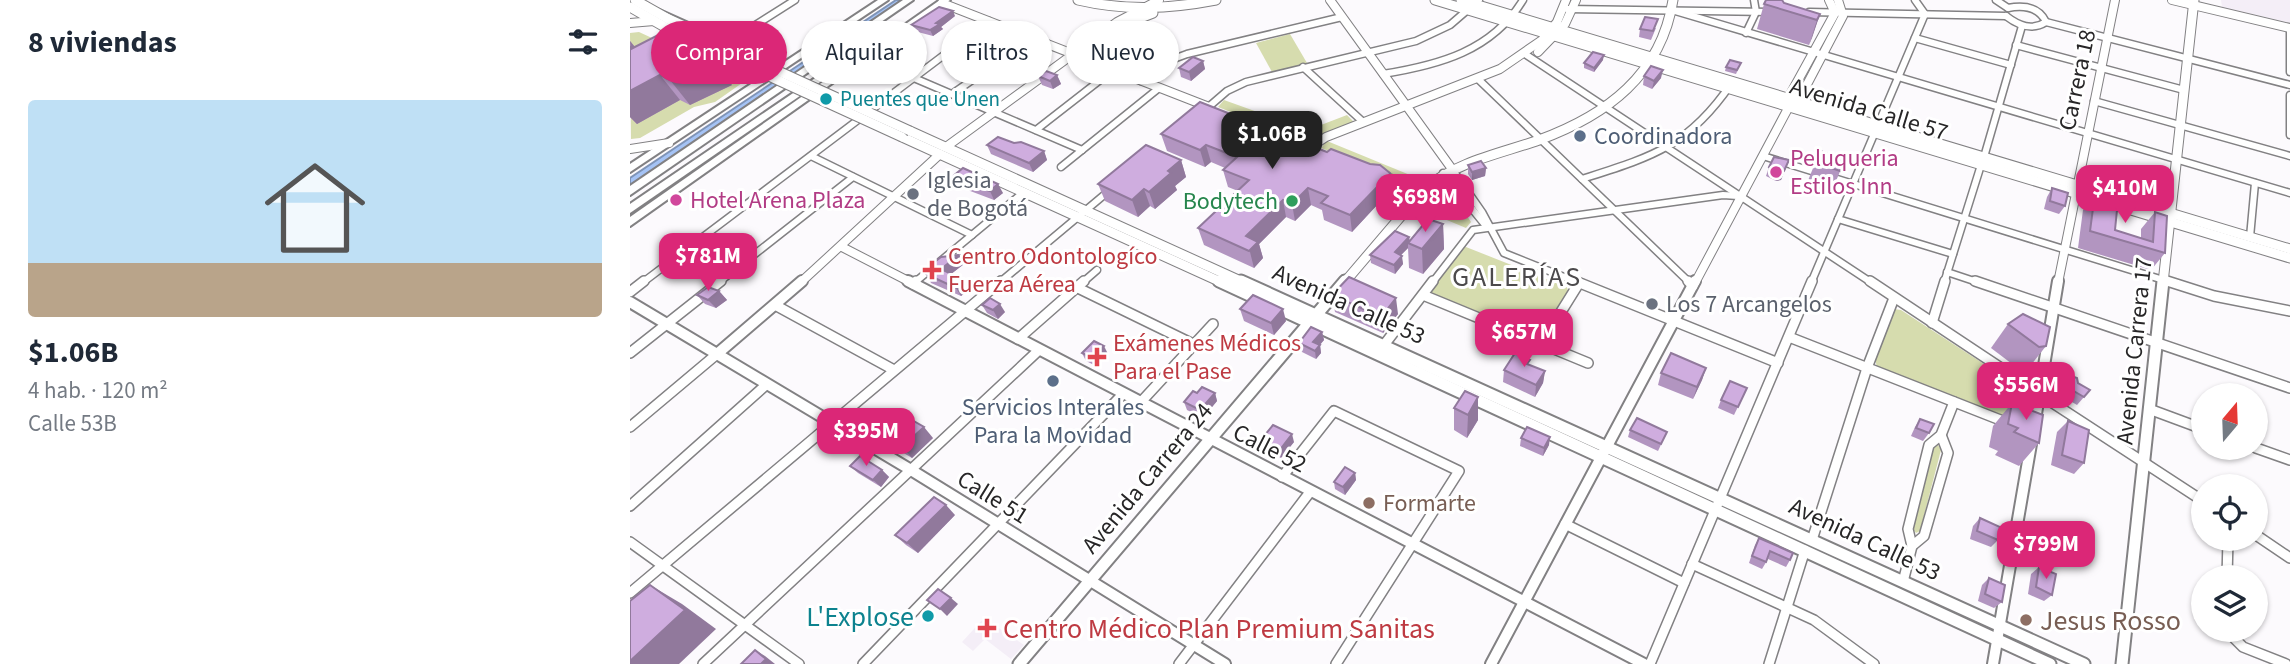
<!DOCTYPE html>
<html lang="es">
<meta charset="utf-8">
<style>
:root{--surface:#fff;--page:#f6f6f7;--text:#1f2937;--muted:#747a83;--accent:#db2777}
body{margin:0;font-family:"Source Sans 3",sans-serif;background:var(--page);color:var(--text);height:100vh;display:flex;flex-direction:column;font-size:26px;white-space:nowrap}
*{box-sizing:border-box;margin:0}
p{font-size:23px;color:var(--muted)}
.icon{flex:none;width:38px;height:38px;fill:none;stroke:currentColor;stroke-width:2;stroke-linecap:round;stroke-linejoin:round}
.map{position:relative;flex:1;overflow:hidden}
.panel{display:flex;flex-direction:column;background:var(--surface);width:630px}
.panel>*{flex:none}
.banner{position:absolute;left:21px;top:21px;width:665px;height:63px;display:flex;gap:14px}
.needle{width:46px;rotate:19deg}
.tools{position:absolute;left:1561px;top:383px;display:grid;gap:14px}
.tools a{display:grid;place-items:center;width:77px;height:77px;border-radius:50%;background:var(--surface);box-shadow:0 2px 5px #0004;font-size:35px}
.price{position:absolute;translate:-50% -60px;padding:0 16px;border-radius:14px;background:var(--accent);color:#fff;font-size:23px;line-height:46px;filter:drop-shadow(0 2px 4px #0008)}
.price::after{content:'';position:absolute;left:50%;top:42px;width:21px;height:16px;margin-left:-10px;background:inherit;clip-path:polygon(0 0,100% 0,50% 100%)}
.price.on{background:#222;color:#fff}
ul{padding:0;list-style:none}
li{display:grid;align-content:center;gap:14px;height:371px;padding:0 28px}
li span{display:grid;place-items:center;height:217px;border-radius:7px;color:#555}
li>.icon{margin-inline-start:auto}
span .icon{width:126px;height:126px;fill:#fffc;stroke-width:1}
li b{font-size:30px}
h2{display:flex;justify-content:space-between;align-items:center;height:84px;padding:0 28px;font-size:30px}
.tag{padding:0 24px;border-radius:32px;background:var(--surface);box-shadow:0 2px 5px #0004;font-size:24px;line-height:63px}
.tag.on{background:var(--accent);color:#fff}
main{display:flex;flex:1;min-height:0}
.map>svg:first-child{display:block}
.built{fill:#f4eef7}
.green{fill:#d6dcae}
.water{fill:#a5c3f5;stroke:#7f94b7;stroke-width:2}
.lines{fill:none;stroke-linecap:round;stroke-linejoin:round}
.minor-far1-casing{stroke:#828183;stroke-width:9}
.minor-casing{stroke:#828183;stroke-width:12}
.tertiary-far1-casing{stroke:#828183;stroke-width:10}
.tertiary-casing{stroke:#828183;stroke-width:14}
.secondary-far1-casing{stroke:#828183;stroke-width:11}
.secondary-casing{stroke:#828183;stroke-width:15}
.trunk-casing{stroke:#828183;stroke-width:4}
.minor-far1{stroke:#fff;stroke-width:6}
.minor{stroke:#fff;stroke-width:9}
.tertiary-far1{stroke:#fff;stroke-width:8}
.tertiary{stroke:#fff;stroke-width:10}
.secondary-far1{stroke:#fff;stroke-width:9}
.secondary{stroke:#fff;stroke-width:11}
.trunk{fill:#fff;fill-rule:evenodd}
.secondary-bridge-casing{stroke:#828183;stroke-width:11;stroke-linecap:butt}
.secondary-bridge{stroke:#fff;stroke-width:9}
.wall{fill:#b295c0}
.shaded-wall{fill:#91799c}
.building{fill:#cfaddf;stroke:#91799c;stroke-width:2}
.culture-dot{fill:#0f9aa8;stroke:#fff;stroke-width:2.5}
.service-dot{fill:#5c6f8a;stroke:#fff;stroke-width:2.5}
.hotel-dot{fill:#d1479c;stroke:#fff;stroke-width:2.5}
.worship-dot{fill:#6b7280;stroke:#fff;stroke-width:2.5}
.leisure-dot{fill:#2e9e5b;stroke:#fff;stroke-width:2.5}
.health-dot{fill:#e0444e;stroke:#fff;stroke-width:2.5}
.education-dot{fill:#8d6e63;stroke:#fff;stroke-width:2.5}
.labels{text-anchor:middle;stroke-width:6;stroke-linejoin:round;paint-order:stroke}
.far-culture-label{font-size:21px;fill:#0d838f;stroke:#fff;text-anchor:start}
.street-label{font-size:24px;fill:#272627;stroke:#fff}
.service-label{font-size:24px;fill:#4e5e75;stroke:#fff;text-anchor:start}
.hotel-label{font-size:24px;fill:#b23c85;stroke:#fff;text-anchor:start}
.worship-label{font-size:24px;fill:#5b616d;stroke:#fff;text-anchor:start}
.leisure-label{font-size:24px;fill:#27864d;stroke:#fff;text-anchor:end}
.health-label{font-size:24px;fill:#be3a42;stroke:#fff;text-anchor:start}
.education-label{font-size:24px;fill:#785e54;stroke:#fff;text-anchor:start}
.quarter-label{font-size:28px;letter-spacing:2px;fill:#4c4a4c;stroke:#fff}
.near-culture-label{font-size:28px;fill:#0d838f;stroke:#fff;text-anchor:end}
.near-education-label{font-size:28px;fill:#785e54;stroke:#fff;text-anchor:start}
.near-health-label{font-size:28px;fill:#be3a42;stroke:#fff;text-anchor:start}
</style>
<main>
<section class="panel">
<h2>8 viviendas<svg class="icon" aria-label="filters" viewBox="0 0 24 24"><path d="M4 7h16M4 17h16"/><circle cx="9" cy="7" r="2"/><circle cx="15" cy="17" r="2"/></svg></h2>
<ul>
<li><span style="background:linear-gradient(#bfe0f5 75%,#b9a48a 0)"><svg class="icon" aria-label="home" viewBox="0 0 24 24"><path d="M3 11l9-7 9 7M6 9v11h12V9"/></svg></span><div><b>$1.06B</b><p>4 hab. · 120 m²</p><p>Calle 53B</p></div></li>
</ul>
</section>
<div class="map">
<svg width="1660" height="664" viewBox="0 0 1660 664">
<rect width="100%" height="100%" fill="#fcfafd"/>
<g class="built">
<path d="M1591 0H1660V23L1592 7Z"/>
<path d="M354 618 394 645 381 659 355 639 343 651 332 642Z"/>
</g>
<g class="green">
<path d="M278 24 0 217V213L203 71Z"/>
<path d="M9 32 115 81 85 102 64 107 10 138 1 139 0 33Z"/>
<path d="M660 34 677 63 642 72 626 43Z"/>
<path d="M594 100 678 130 717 115 724 122 674 141 588 107Z"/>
<path d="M697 141 780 175 774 181 691 148Z"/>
<path d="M816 184 841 222 836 228 788 208 807 185Z"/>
<path d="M836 247 937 287 938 291 910 335 904 337 802 294 801 288 832 248Z"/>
<path d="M1264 309 1271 310 1397 392 1405 400V409L1392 424 1247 368 1245 358Z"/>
<path d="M1308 445 1311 450 1290 531 1286 533 1281 527 1304 446Z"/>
</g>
<path class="water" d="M266 0H277L0 187V178Z"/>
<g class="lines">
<defs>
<g id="minor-far1">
<path d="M1285 0 1295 14"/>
<path d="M1366 0 1378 8"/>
<path d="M1378 8C1394 5 1409 7 1416 22"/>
<path d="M937 9 1141 12"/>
<path d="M1042 10 1660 193"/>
<path d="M1179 12 1376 16"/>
<path d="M1376 16C1389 26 1402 31 1416 22"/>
<path d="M1416 22 1660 85"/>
<path d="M1660 28V72"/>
<path d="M1116 33 1126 12 1124 0"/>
<path d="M1285 38 1381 65"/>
<path d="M97 43 165 0"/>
<path d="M1386 45 1554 90"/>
<path d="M895 54 1242 283"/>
<path d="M673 67 732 121"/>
<path d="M753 74C809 65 862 51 893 0"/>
<path d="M284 78 452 150"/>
<path d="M848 79 1060 283"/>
<path d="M511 81 538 61 557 54 712 17"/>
<path d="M322 94 403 38"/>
<path d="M1660 95V135"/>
<path d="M1464 101 1660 156"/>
<path d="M575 110 597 91 616 82 786 41 820 25 849 0"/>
<path d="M406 130 483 70"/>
<path d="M181 156 342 235"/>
<path d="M1133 156 1543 283"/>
<path d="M1354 157 1392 26"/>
<path d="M431 167 529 88"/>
<path d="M822 169 852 212 874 253 949 283"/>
<path d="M813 173 856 226"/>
<path d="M952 179C1021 157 1058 147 1101 84"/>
<path d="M1208 219 1323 254"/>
<path d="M1620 237 1625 183"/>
<path d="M1317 272 1350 283"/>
<path d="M12 283 359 21"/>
<path d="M88 283 223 177"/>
<path d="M284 283 394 192"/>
<path d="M369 283 480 190"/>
<path d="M452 283 467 270"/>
<path d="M802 283 843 230 1093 195 1108 196"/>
<path d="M1181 283 1295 14"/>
<path d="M1314 283 1351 165"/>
</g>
<g id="minor">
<path d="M945 281 1148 363"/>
<path d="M1058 281 1063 286"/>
<path d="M1240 281 1386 378 1397 381 1412 377"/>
<path d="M1345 281 1660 388"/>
<path d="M1537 281 1584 296 1660 311"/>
<path d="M283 284 286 281"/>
<path d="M448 288 565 345"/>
<path d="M0 292 14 281"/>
<path d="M793 295 958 363"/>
<path d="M145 305 264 370"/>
<path d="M1302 323 1315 281"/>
<path d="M1159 337 1378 423"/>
<path d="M388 339 454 281"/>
<path d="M911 344 949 283"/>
<path d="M754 345 803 281"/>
<path d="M0 353 91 281"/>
<path d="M1409 394 1573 501"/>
<path d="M510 403 583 324"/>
<path d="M1519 409 1573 429"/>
<path d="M0 427 87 354"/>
<path d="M1626 448 1660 460"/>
<path d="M652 477 704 411 829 471 706 664"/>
<path d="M0 506 137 384"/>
<path d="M935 524 1054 583"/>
<path d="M1626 535 1660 558"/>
<path d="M1182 540 1237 368 1264 298"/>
<path d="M0 542 169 664"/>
<path d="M1282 546 1294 536 1318 453 1311 435"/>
<path d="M1062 564 1184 620 1244 664"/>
<path d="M1597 578 1598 539"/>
<path d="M1273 582 1282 546 1278 529 1299 445 1311 435 1324 402"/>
<path d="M0 593 371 281"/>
<path d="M1596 630 1613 647 1656 664"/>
<path d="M73 664 409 350"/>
<path d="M233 664 493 394"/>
<path d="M549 664 680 492"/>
<path d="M1020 664 1182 281"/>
<path d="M1139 664 1175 550"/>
</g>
<g id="tertiary-far1">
<path d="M700 0 822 169"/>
<path d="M1542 0 1660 28"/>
<path d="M312 3 579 107"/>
<path d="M0 23 24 21"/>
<path d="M908 52 935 24 946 0"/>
<path d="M1163 99 1172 94 1213 16 1208 0"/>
<path d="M316 147 487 22 529 0"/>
<path d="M0 149 39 143"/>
<path d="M685 149 687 143 696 137 870 69 912 40 927 22 936 0"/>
<path d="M749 174 793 191"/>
<path d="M212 247 282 283"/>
<path d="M170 283 310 154"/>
<path d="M1065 283 1163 99 1161 93 1205 13 1199 0"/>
<path d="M1428 283 1485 0"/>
</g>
<g id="tertiary">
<path d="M278 281 1014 664"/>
<path d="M0 302 281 470 595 664"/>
<path d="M87 354 172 281"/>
<path d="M1404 426 1428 281"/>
<path d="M861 664 1065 281"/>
<path d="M1363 664 1401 444"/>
</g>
<g id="secondary-far1">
<path d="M5 0 56 29"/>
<path d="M448 0C495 11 539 9 586 0"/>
<path d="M805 0 1660 258"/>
<path d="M831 0 1660 249"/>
<path d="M0 7 47 34"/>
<path d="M474 32 523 13"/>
<path d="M280 131 615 283"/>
<path d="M272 137 593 283"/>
<path d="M714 283 795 188C829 161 869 154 909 140 977 115 1031 75 1043 0"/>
<path d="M1533 283 1564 0"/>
</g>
<g id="secondary">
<path d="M589 281 1420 664"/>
<path d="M611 281 1454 664"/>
<path d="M389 664 715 281"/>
<path d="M1492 664 1533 281"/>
</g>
<g id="trunk">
<path d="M248 0H258L0 172V164Z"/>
<path d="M273 0H283L0 195V186Z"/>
<path d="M310 0H320L0 226V217Z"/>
<path d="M14 3 72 29 73 31 69 34 66 33 11 8V4Z"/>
<path d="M222 53 227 56 225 58 0 213V204Z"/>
</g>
</defs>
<use href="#minor-far1" class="minor-far1-casing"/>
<use href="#minor" class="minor-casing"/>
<use href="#tertiary-far1" class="tertiary-far1-casing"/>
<use href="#tertiary" class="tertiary-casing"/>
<use href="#secondary-far1" class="secondary-far1-casing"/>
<use href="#secondary" class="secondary-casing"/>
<use href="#trunk" class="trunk-casing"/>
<use href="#minor-far1" class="minor-far1"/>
<use href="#minor" class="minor"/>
<use href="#tertiary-far1" class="tertiary-far1"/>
<use href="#tertiary" class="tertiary"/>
<use href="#secondary-far1" class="secondary-far1"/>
<use href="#secondary" class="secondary"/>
<use href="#trunk" class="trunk"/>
<defs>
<g id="secondary-bridge">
<path d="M56 29 280 131"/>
<path d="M47 34 272 137"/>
</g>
</defs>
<use href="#secondary-bridge" class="secondary-bridge-casing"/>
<use href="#secondary-bridge" class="secondary-bridge"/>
</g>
<g class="wall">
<path d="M1154 3 1190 14 1179 45 1127 29 1134 4Z"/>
<path d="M325 16 311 27 313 29 303 36 284 31 281 25Z"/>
<path d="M1026 28 1021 40 1009 37 1010 29Z"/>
<path d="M0 41 5 47 102 85 60 105 50 100 7 124 0 117Z"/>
<path d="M973 60 964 72 954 68V63Z"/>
<path d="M573 61 575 69 561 81 551 77 549 68Z"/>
<path d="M1096 67H1109L1106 74 1095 71Z"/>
<path d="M427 75 431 84 423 89 412 85 408 76Z"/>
<path d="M1014 76 1031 78 1022 89 1013 85Z"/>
<path d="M531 134 697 152 760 173 762 190 758 200 748 204 722 232 694 220 692 210 681 205 665 221 656 217 629 244 633 258 624 268 574 245 568 228 608 191 598 187 593 170 595 168 581 162 575 167 537 151Z"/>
<path d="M384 143 414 151 417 160 403 172 361 154 357 145Z"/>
<path d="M1190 151 1215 159 1200 196 1180 189 1182 185 1177 183Z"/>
<path d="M551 160 556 177 545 186 547 190 525 209 520 206 508 217 475 201 468 184Z"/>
<path d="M1159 160 1151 180 1146 181 1136 176 1139 167Z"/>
<path d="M838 165 856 168 855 176 842 180 838 174Z"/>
<path d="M322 177 373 193 364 200 327 186Z"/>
<path d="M1422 188 1435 206 1429 214 1414 209 1417 197Z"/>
<path d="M1465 193 1485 230 1511 238V229L1525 212 1535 253 1521 270 1448 248 1453 210Z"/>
<path d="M813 224 814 249 793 274 779 268 778 248 771 255 773 264 765 274 741 263 740 255 779 237 780 241Z"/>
<path d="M329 255 334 264 321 274 340 289 331 296 301 283 296 274Z"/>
<path d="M89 291 97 300 86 308 75 304 67 295Z"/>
<path d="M702 295 768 314 753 333 705 312Z"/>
<path d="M352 305 375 312 368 319 357 313Z"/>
<path d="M610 309 656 321 644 335 614 321Z"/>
<path d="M1378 324 1416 346 1397 370H1390L1361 348Z"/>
<path d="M692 332 694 340 690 345 691 353 686 359 670 351 669 343Z"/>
<path d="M452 353 478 354 466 366 456 361Z"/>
<path d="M900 365 915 371 913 383 905 397 873 382 874 370Z"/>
<path d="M1076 368 1072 380 1063 399 1028 385 1031 373Z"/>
<path d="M1427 371 1448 383 1454 397 1447 405 1423 391 1419 387 1421 379Z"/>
<path d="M1117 388 1104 415 1088 408 1091 400Z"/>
<path d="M567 393H585L587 401 573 418 557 410 554 402Z"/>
<path d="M848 397V420L837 438 824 430V408Z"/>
<path d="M1382 403 1409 443 1389 466 1365 455 1368 451 1359 447 1363 426Z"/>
<path d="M1290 419 1299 433 1293 441 1281 436 1285 427Z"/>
<path d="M1438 421 1454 463 1444 474 1421 465 1427 432Z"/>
<path d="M1000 430 1037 432 1028 451 998 437Z"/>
<path d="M249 433 303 438 282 458 260 445Z"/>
<path d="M891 438 919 445 913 456 890 446Z"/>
<path d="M630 441 664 442 651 458 633 449Z"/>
<path d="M220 466 252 470 259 477 251 487 228 473Z"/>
<path d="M725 473 726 480 715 495 705 489 704 482Z"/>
<path d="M325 515 288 553 276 545 265 535Z"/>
<path d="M1350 518 1368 540 1361 547 1340 539 1343 526Z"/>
<path d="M1129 538 1160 560 1156 567 1138 559 1132 569 1119 563 1125 545Z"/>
<path d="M1409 567 1422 595 1414 601 1398 594 1401 574Z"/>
<path d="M1359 578 1372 602 1364 608 1348 601 1352 585Z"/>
</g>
<g class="shaded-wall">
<path d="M323 11 325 16 311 27 313 29 303 36 300 30 306 23Z"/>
<path d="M1190 14 1182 38 1179 45 1187 20Z"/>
<path d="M0 41 18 63 1 49Z"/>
<path d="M974 55 973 60 964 72V68Z"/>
<path d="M83 60 102 85 60 105 40 80Z"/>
<path d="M573 61 575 69 561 81 559 72Z"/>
<path d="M1033 70 1031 78 1022 89 1024 81Z"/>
<path d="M30 75 50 100 7 124 0 117V91Z"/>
<path d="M427 75 431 84 423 89 420 81Z"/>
<path d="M576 145 581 162 575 167 570 150Z"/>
<path d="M414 151 417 160 403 172 399 163Z"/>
<path d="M551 160 556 177 545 186 547 190 525 209 519 192 538 171Z"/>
<path d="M1159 160 1151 180 1146 181 1149 173Z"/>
<path d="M856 168 855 176 842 180V172Z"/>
<path d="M760 173 762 190 758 200 748 204 722 232 720 215Z"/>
<path d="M368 184 373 193 364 200 360 191Z"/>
<path d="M678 188 681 205 665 221 662 204Z"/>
<path d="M514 189 520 206 508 217 502 200Z"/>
<path d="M653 200 656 217 629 244 633 258 624 268 616 236Z"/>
<path d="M813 224 814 249 793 274 792 249Z"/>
<path d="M779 237 780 244 778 243V248L765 261V252Z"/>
<path d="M329 255 334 264 316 278 311 269Z"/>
<path d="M772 256 773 264 765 274 764 265Z"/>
<path d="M334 280 340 289 331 296 326 288Z"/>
<path d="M89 291 97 300 86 308 78 300Z"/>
<path d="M766 298 768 314 753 333 751 317Z"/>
<path d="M370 304 375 312 368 319 363 310Z"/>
<path d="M653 309 656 321 644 335 641 323Z"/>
<path d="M692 332 694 340 685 350 683 342Z"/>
<path d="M690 345 691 353 686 359 685 351Z"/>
<path d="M474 346 478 354 466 366 462 358Z"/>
<path d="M1076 368 1072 380 1063 399 1067 387Z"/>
<path d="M915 371 913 383 905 397 906 385Z"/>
<path d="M585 393 587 401 573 418 570 410Z"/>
<path d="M848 397V420L837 438 838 415Z"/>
<path d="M294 427 303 438 282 458 272 447Z"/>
<path d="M662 434 664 442 651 458 649 451Z"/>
<path d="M920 437 919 445 913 456 914 448Z"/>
<path d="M252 470 259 477 251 487 243 480Z"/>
<path d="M725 473 726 480 715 495 713 487Z"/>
<path d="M316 505 325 515 288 553 277 543Z"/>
<path d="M20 585 52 604 86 629 49 664H0V653Z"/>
<path d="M321 598 328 604 317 616 310 609Z"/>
<path d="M125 650 135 656 145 664H131Z"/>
</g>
<g class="building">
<path d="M1136 0H1152L1154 3 1190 14 1187 20 1134 4Z"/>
<path d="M309 7 323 11 306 23 310 24 300 30 281 25Z"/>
<path d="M1015 17 1028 19 1023 31 1010 29Z"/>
<path d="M28 35 83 60 40 80 30 75 0 91V46L1 49Z"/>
<path d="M963 52 974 55 964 68 954 63Z"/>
<path d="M563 57 573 61 559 72 549 68Z"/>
<path d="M1100 60 1111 63 1107 70 1096 67Z"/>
<path d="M1021 66 1033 70 1024 81 1014 76Z"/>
<path d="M416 71 427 75 420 81 408 76Z"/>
<path d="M570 102 697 152 701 149 740 164 750 165 760 173 756 183 747 187 720 215 691 203 698 196 678 188 662 204 653 200 616 236 628 242 619 251 568 228 619 180 593 170 607 157 576 145 570 150 531 134Z"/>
<path d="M368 137 384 143 391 142 414 151 399 163 357 145Z"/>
<path d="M516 145 551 160 538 171 541 173 519 192 514 189 502 200 468 184Z"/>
<path d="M1190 151 1215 159 1210 171 1190 164 1192 160 1187 158Z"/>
<path d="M1144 157 1159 160 1154 171 1149 173 1139 167Z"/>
<path d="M851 161 856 168 842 172 838 165Z"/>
<path d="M333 168 368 184 360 191 322 177Z"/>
<path d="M1422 188 1438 193 1435 206 1420 201Z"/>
<path d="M1465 193 1488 200 1485 230 1523 242 1525 212 1537 216 1535 253 1460 231Z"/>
<path d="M798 219 813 224 792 249 778 243Z"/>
<path d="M765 231 779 237 765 252 772 256 764 265 740 255Z"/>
<path d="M329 255 311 269 334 280 326 288 296 274 294 270 311 257Z"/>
<path d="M719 277 766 298 751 317 702 295Z"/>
<path d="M78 287 89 291 78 300 67 295Z"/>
<path d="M623 295 653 309 641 323 610 309Z"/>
<path d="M360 298 370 304 363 310 352 305Z"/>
<path d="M1393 314 1420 327 1416 346 1409 347 1378 324Z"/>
<path d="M681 327 692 332 683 342 690 345 685 351 669 343Z"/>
<path d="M464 341 474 346 462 358 452 353Z"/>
<path d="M885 353 900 360 897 364 915 371 906 385 874 370Z"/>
<path d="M1041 353 1076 368 1067 387 1031 373Z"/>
<path d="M1427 371 1447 378 1448 383 1460 390 1454 397 1430 383 1426 379Z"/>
<path d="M1100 381 1117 388 1108 407 1091 400Z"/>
<path d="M572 387 585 393 570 410 554 402 563 391 567 393Z"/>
<path d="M835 391 848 397 838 415 824 408Z"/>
<path d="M1382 403 1413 415 1409 443 1384 432 1388 428 1378 424Z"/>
<path d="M1007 418 1037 432 1031 444 1000 430Z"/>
<path d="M1290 419 1304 424 1299 433 1286 428Z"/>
<path d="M282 420 294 427 272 447 249 433 261 423 271 429Z"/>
<path d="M1438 421 1459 430 1454 463 1432 455Z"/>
<path d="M643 425 662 434 649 451 630 441Z"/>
<path d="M897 427 920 437 914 448 891 438Z"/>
<path d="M230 456 252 470 243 480 220 466Z"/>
<path d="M715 467 725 473 713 487 704 482Z"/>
<path d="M304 497 316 505 277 543 265 535Z"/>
<path d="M1350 518 1370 527 1368 540 1347 531Z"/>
<path d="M1129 538 1163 553 1160 560 1140 551 1136 562 1122 556Z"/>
<path d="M1409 567 1426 574 1422 595 1406 587Z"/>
<path d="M1359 578 1375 585 1372 602 1355 594Z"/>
<path d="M20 585 55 610 0 661V601Z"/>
<path d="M308 589 321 598 310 609 297 600Z"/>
<path d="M125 650 136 659 131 664H111Z"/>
</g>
<g class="culture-dot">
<circle cx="196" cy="99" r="7"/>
<circle cx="298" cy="616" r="7"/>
</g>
<g class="service-dot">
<circle cx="950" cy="136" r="7"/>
<circle cx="423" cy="381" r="7"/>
</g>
<g class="hotel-dot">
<circle cx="1146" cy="172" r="7"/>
<circle cx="46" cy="200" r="7"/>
</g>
<g class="worship-dot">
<circle cx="283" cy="194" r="7"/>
<circle cx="1022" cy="304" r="7"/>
</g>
<circle class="leisure-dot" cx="662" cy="201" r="7"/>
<g class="health-dot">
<path d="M298.5 259.5h7v7h7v7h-7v7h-7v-7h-7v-7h7z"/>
<path d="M463.5 346.5h7v7h7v7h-7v7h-7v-7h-7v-7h7z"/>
<path d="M353.5 617.5h7v7h7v7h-7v7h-7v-7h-7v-7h7z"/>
</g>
<g class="education-dot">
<circle cx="739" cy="503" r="7"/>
<circle cx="1396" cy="620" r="7"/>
</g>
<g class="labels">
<g class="far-culture-label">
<text x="210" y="106">Puentes que Unen</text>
</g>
<g class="street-label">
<text transform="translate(1447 80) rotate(-78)" y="8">Carrera 18</text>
<text transform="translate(1239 109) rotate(17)" y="8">Avenida Calle 57</text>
<text transform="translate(719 304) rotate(24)" y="8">Avenida Calle 53</text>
<text transform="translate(1504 351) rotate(-84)" y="8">Avenida Carrera 17</text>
<text transform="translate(640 448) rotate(27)" y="8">Calle 52</text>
<text transform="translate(517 478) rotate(-50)" y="8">Avenida Carrera 24</text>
<text transform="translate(363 497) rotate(32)" y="8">Calle 51</text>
<text transform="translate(1235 539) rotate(25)" y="8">Avenida Calle 53</text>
</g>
<g class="service-label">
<text x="964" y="144">Coordinadora</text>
<text x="423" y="415" text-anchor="middle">Servicios Interales<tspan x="423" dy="28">Para la Movidad</tspan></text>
</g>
<g class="hotel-label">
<text x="1160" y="166">Peluqueria<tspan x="1160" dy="28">Estilos Inn</tspan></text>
<text x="60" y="208">Hotel Arena Plaza</text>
</g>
<g class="worship-label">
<text x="297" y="188">Iglesia<tspan x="297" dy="28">de Bogotá</tspan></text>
<text x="1036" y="312">Los 7 Arcangelos</text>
</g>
<g class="leisure-label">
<text x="648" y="209">Bodytech</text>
</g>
<g class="health-label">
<text x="318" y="264">Centro Odontologíco<tspan x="318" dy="28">Fuerza Aérea</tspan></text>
<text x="483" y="351">Exámenes Médicos<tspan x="483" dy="28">Para el Pase</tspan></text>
</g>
<g class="education-label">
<text x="753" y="511">Formarte</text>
</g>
<g class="quarter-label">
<text x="887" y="286">GALERÍAS</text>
</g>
<g class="near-culture-label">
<text x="284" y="626">L'Explose</text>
</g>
<g class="near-education-label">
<text x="1410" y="630">Jesus Rosso</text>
</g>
<g class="near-health-label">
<text x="373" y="638">Centro Médico Plan Premium Sanitas</text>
</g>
</g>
</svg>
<div class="tools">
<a><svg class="needle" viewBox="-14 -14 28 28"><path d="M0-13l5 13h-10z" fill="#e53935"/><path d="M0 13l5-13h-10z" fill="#747a83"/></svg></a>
<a><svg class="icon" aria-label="locate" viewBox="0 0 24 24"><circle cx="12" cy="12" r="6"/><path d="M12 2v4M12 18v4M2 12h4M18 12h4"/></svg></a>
<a><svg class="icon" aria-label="layers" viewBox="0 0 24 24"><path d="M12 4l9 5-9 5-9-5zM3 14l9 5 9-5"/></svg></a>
</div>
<b class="price on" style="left:642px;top:171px">$1.06B</b>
<b class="price" style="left:1495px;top:225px">$410M</b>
<b class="price" style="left:795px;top:234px">$698M</b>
<b class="price" style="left:78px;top:293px">$781M</b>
<b class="price" style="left:894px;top:369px">$657M</b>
<b class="price" style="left:1396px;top:422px">$556M</b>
<b class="price" style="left:236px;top:468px">$395M</b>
<b class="price" style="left:1416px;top:581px">$799M</b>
<div class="banner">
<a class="tag on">Comprar</a>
<a class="tag">Alquilar</a>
<a class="tag">Filtros</a>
<a class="tag">Nuevo</a>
</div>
</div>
</main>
